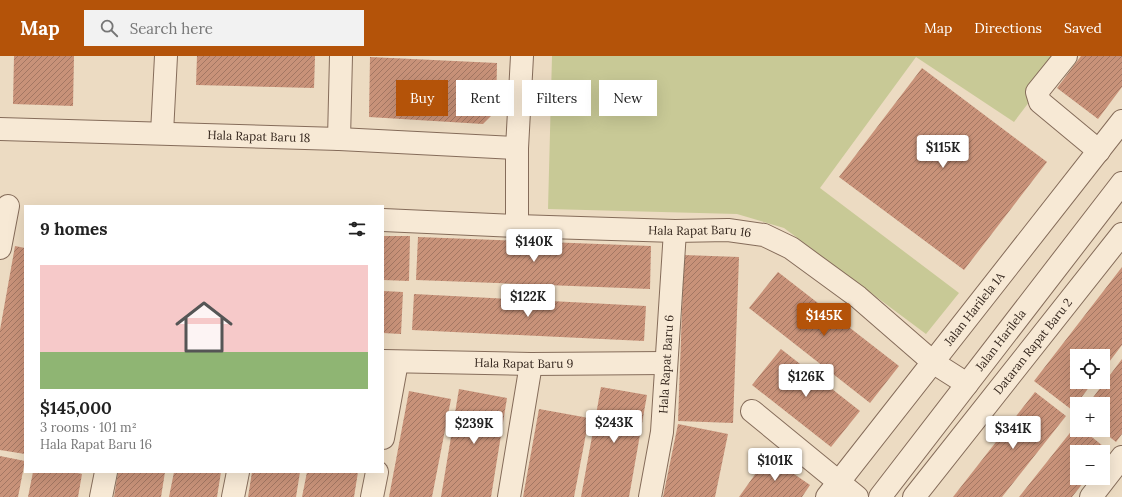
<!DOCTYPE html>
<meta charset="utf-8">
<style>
:root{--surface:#fff;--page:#f2f2f2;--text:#222;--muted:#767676;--line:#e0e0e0;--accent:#b45309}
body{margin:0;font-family:Lora,serif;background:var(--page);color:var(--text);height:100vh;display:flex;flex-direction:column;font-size:15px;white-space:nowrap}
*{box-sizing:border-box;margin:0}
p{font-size:13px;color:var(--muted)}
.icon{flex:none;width:22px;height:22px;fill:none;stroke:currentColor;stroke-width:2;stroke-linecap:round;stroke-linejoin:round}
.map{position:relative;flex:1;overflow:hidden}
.panel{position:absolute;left:24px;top:149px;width:360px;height:268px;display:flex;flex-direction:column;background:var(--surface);border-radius:0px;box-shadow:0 4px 16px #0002}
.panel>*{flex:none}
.guide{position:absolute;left:396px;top:24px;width:380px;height:36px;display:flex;gap:8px}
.controls{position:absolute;left:1070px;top:293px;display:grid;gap:8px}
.controls a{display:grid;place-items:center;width:40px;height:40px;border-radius:0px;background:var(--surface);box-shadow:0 4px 16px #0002;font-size:20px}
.price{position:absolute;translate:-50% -34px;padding:0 9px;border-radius:4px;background:#fff;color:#222;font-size:13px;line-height:26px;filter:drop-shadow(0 1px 2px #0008)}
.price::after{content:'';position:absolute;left:50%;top:24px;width:12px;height:9px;margin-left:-6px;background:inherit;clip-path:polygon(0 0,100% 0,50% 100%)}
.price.on{background:var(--accent);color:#fff}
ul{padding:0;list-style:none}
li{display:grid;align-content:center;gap:8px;height:212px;padding:0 16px}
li+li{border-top:1px solid var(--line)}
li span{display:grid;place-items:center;height:124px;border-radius:0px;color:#555}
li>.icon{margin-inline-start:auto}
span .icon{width:72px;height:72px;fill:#fffc;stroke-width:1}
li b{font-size:17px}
h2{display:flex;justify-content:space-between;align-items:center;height:48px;padding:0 16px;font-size:17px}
.pill{padding:0 14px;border-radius:0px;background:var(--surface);box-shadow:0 4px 16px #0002;font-size:14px;line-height:36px}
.pill.on{background:var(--accent);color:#fff}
header{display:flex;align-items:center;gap:24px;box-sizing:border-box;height:56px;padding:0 20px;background:var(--accent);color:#fff}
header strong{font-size:19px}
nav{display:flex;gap:22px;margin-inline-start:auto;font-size:14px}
.search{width:280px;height:36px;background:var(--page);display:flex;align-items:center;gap:10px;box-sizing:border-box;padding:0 14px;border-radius:0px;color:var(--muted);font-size:15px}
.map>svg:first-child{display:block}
.green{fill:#c8c996}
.building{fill:url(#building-hatch)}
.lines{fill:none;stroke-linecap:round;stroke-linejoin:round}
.minor-casing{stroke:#856c5a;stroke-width:24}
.minor{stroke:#f7e9d5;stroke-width:22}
.labels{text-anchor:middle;stroke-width:3;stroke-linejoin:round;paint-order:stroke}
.street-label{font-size:12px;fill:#35271e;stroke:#f4e6d1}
</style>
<header>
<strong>Map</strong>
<div class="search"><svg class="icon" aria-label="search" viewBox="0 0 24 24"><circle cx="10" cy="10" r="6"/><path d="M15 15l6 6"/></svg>Search here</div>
<nav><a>Map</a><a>Directions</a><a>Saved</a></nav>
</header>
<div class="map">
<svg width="1122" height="441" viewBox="0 0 1122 441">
<defs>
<pattern id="building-hatch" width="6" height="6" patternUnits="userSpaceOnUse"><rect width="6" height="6" fill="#c89279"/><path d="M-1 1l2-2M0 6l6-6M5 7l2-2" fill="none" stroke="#a37763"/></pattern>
</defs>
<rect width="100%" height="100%" fill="#ecdbc2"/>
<path class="green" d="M552 0H1064L1014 66 916 1 820 132 959 237 926 278 784 172 737 158 548 153Z"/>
<g class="building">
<path d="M14 0H74L73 50 13 48Z"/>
<path d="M197 0H315L314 32 196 29Z"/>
<path d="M1081 0H1122V31L1098 63 1057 32Z"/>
<path d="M370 1 497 7 496 55 483 68 369 61Z"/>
<path d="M922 12 1047 106 964 214 839 121Z"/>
<path d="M383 180H410L409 225 383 224Z"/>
<path d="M418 181 651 190 650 233 416 224Z"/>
<path d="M15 190 25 192V398L0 394V274Z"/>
<path d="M684 199 739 201 733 367 678 365Z"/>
<path d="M1122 211V289L1103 314V300H1077V326H1093L1072 354 1034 325Z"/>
<path d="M778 216 899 310 870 347 749 252Z"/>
<path d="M383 235 403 236 401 278 383 277Z"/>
<path d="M414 238 646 250 644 285 412 274Z"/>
<path d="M781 293 860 355 831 391 752 329Z"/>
<path d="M1122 303V378L1116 386 1101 374H1103V348H1088Z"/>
<path d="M601 331 647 339 629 441H581Z"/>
<path d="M459 333 507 342 491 441H441Z"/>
<path d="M409 335 451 343 432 441H389Z"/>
<path d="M1035 336 1066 360 1002 441H953Z"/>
<path d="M539 353 589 362 574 441H523Z"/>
<path d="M678 368 728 378 715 441H663Z"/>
<path d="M1077 368V374H1083L1108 394 1103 401V396H1077V422H1087L1072 441H1019Z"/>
<path d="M0 400 25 405 18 441H0Z"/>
<path d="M768 400 810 429 802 441H739Z"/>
<path d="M33 416H73L82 418 78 441H28Z"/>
<path d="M118 416H165L161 441H114Z"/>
<path d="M174 416H221L217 441H169Z"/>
<path d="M252 416H300L296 441H248Z"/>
<path d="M307 416H358L354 441H302Z"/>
</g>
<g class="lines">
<defs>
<g id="minor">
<path d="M1066 0 1037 36 1040 46 1099 95"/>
<path id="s1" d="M0 73 339 83 517 92"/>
<path d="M162 77 166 0"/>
<path d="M339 83 341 0"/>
<path id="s2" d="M383 164 517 170 675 175 728 174 764 179 791 192 858 241 934 307 967 328"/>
<path d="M517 170V92L522 0"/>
<path d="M0 192 8 150"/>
<path id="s3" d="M383 305 531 308 666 307"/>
<path d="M752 355 857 441"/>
<path d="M383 382 397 306"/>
<path d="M101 441 106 416"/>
<path d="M233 441 238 416"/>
<path d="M372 441 377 416"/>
<path d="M509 441 531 308"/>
<path id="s4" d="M650 441 662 376 675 175"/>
<path id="s5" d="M827 441 1122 65"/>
<path id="s6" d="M880 441 1122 127"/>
<path id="s7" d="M914 441 1122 178"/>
<path d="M1091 441 1122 401"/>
</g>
</defs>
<use href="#minor" class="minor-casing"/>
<use href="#minor" class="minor"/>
</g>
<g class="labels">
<g class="street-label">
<text dy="4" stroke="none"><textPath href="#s1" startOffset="259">Hala Rapat Baru 18</textPath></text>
<text dy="4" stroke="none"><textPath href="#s2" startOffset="317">Hala Rapat Baru 16</textPath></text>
<text dy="4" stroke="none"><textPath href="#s5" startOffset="239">Jalan Harilela 1A</textPath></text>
<text dy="4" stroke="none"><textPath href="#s6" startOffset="198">Jalan Harilela</textPath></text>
<text dy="4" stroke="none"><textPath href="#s7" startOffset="192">Dataran Rapat Baru 2</textPath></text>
<text dy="4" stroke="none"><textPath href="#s3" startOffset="141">Hala Rapat Baru 9</textPath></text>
<text dy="4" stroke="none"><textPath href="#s4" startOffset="134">Hala Rapat Baru 6</textPath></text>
</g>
</g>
</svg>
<div class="controls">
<a><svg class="icon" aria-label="locate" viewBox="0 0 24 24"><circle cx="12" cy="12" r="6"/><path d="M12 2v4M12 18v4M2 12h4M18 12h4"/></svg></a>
<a>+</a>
<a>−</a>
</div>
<b class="price" style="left:943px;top:113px">$115K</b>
<b class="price" style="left:534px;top:207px">$140K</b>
<b class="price" style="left:528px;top:262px">$122K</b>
<b class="price on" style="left:824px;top:281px">$145K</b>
<b class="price" style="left:806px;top:342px">$126K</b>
<b class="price" style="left:614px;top:388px">$243K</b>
<b class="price" style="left:474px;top:389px">$239K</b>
<b class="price" style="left:1013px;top:394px">$341K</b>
<b class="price" style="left:775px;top:426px">$101K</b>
<div class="guide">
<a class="pill on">Buy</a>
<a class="pill">Rent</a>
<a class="pill">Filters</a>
<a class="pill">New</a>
</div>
<section class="panel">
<h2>9 homes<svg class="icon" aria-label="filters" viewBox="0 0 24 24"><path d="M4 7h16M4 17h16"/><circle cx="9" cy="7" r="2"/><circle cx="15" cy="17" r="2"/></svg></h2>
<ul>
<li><span style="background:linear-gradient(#f6c9c9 70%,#8fb573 0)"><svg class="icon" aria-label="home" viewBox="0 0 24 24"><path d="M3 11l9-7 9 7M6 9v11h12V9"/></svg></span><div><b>$145,000</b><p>3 rooms · 101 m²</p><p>Hala Rapat Baru 16</p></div></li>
</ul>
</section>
</div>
